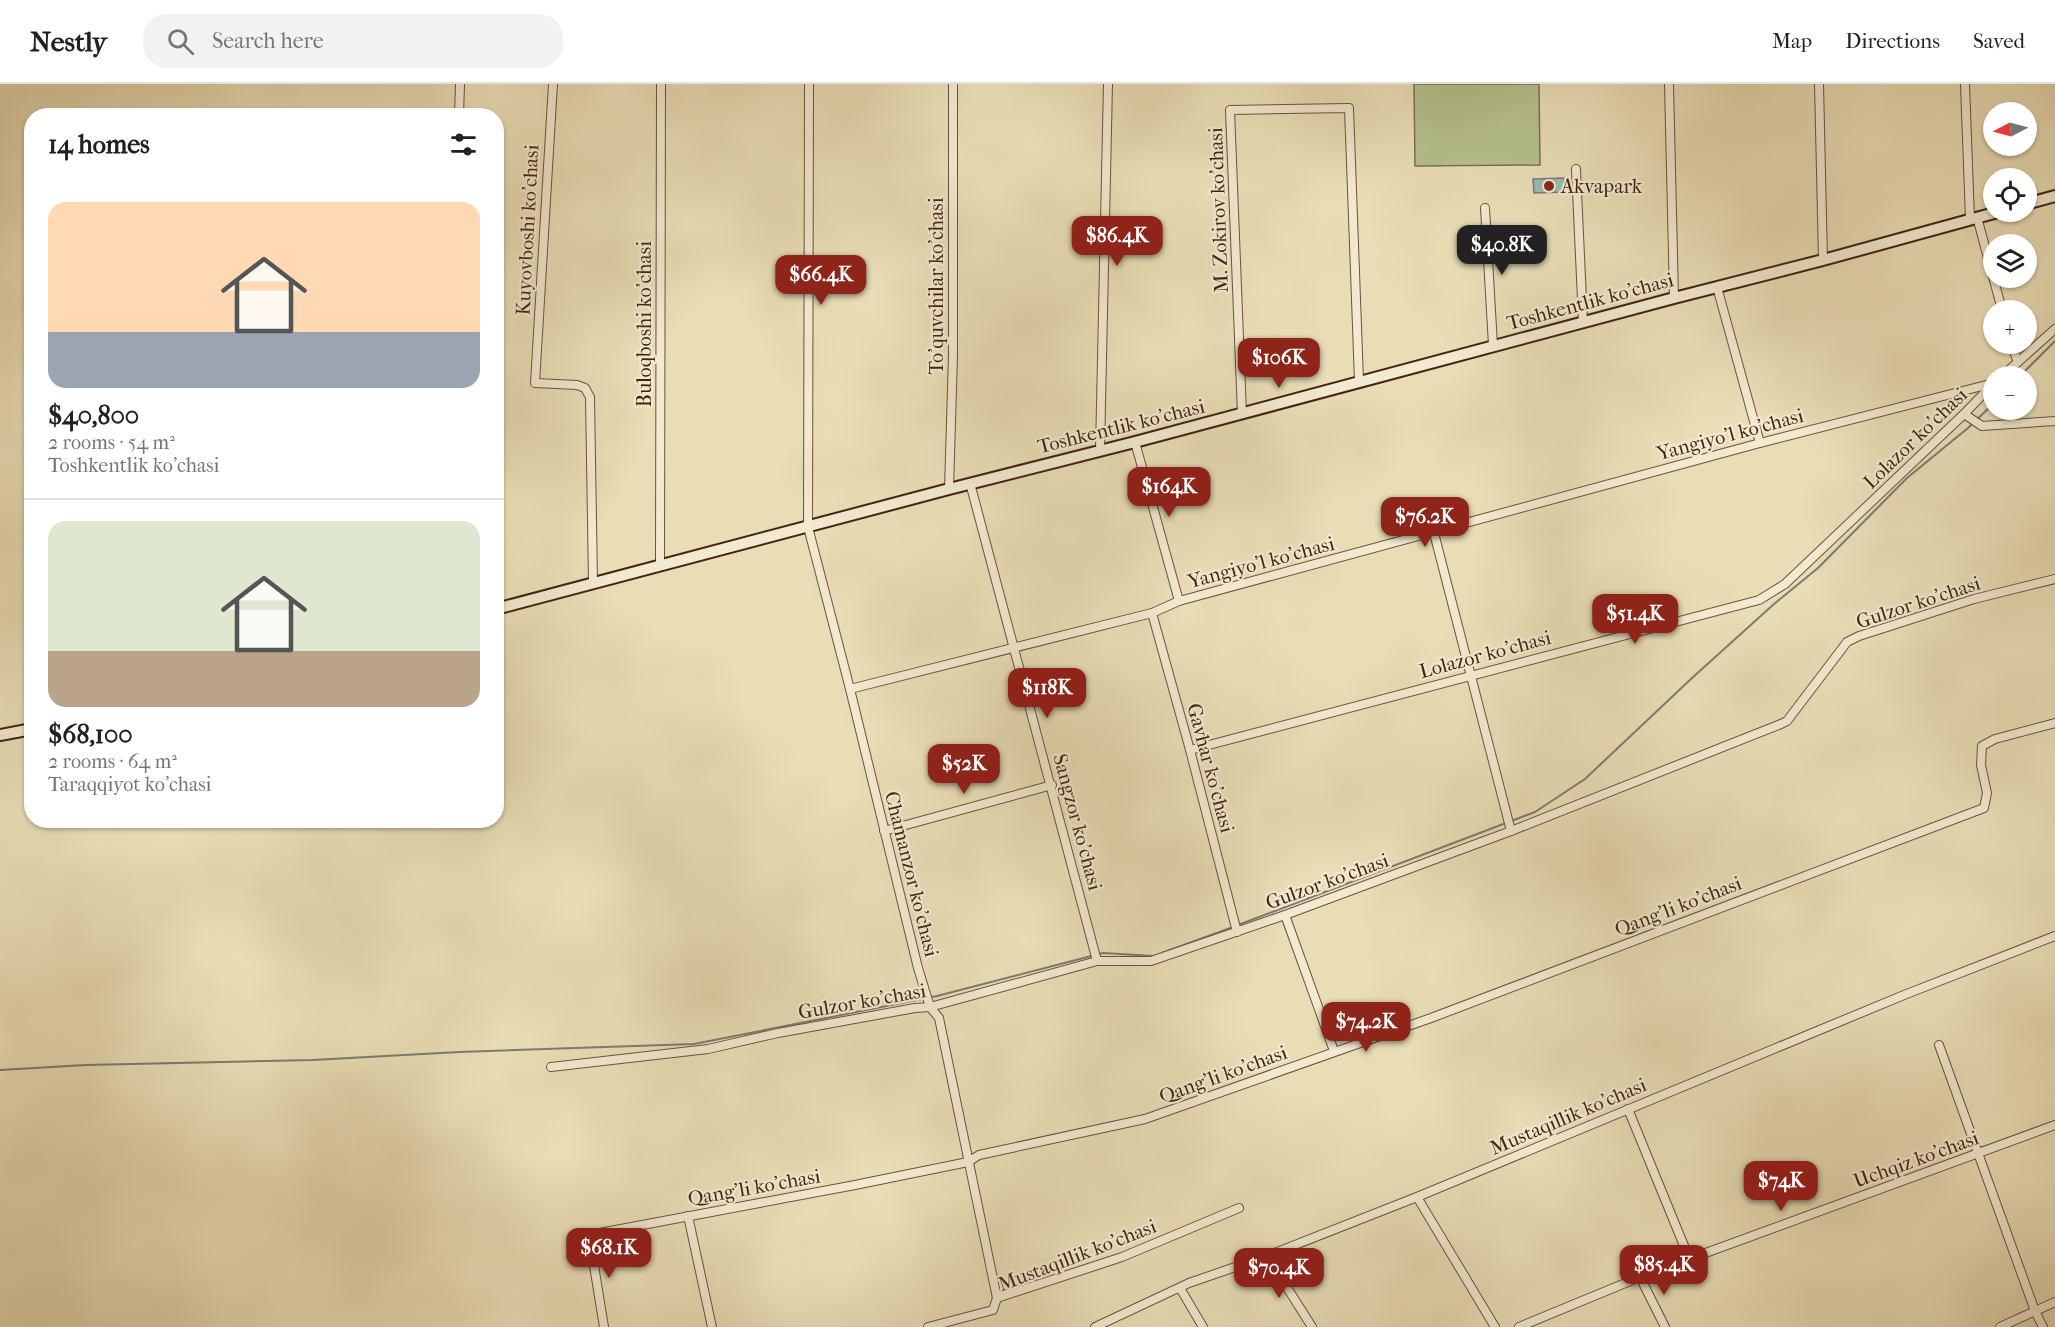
<!DOCTYPE html>
<meta charset="utf-8">
<style>
:root{--surface:#fff;--page:#f2f2f2;--text:#202124;--muted:#757577;--line:#e0e0e0;--accent:#8f2418}
body{margin:0;font-family:"IM FELL French Canon",serif;background:var(--page);color:var(--text);height:100vh;display:flex;flex-direction:column;font-size:22px;white-space:nowrap}
*{box-sizing:border-box;margin:0}
p{font-size:20px;color:var(--muted)}
.icon{flex:none;width:33px;height:33px;fill:none;stroke:currentColor;stroke-width:2;stroke-linecap:round;stroke-linejoin:round}
.map{position:relative;flex:1;overflow:hidden}
.details{position:absolute;left:24px;top:24px;width:480px;height:720px;display:flex;flex-direction:column;background:var(--surface);border-radius:24px;box-shadow:0 2px 4px #0004}
.details>*{flex:none}
.needle{width:39px;rotate:264deg}
.controls{position:absolute;left:1983px;top:18px;display:grid;gap:12px}
.controls a{display:grid;place-items:center;width:54px;height:54px;border-radius:50%;background:var(--surface);box-shadow:0 2px 4px #0004;font-size:30px}
.price{position:absolute;translate:-50% -51px;padding:0 14px;border-radius:12px;background:var(--accent);color:#fff;font-size:20px;line-height:39px;filter:drop-shadow(0 2px 3px #0008)}
.price::after{content:'';position:absolute;left:50%;top:36px;width:18px;height:14px;margin-left:-9px;background:inherit;clip-path:polygon(0 0,100% 0,50% 100%)}
.price.on{background:#222;color:#fff}
ul{padding:0;list-style:none}
li{display:grid;align-content:center;gap:12px;height:318px;padding:0 24px}
li+li{border-top:2px solid var(--line)}
li span{display:grid;place-items:center;height:186px;border-radius:18px;color:#555}
li>.icon{margin-inline-start:auto}
span .icon{width:108px;height:108px;fill:#fffc;stroke-width:1}
li b{font-size:26px}
h2{display:flex;justify-content:space-between;align-items:center;height:72px;padding:0 24px;font-size:26px}
header{display:flex;align-items:center;gap:36px;box-sizing:border-box;height:84px;padding:0 30px;background:var(--surface);border-bottom:2px solid var(--line)}
header strong{font-size:28px}
nav{display:flex;gap:33px;margin-inline-start:auto;font-size:21px}
.search{width:420px;height:54px;background:var(--page);display:flex;align-items:center;gap:15px;box-sizing:border-box;padding:0 21px;border-radius:24px;color:var(--muted);font-size:22px}
.map>svg:first-child{display:block}
.green{fill:#b6c18e;stroke:#7c7250;stroke-width:1.5}
.water{fill:#99bbb4;stroke:#777e73;stroke-width:1.5}
.lines{fill:none;stroke-linecap:round;stroke-linejoin:round}
.stream{stroke:#777e73;stroke-width:2}
.minor-casing{stroke:#6c523a;stroke-width:10}
.secondary-casing{stroke:#432311;stroke-width:14}
.minor{stroke:#f1e9d0;stroke-width:8}
.secondary{stroke:#f1e9d0;stroke-width:10}
.poi-dot{fill:#8f2418;stroke:#f1e9d0;stroke-width:2}
.labels{text-anchor:middle;stroke-width:4.5;stroke-linejoin:round;paint-order:stroke}
.poi-label{font-size:20px;fill:#432311;stroke:#f1e9d0;text-anchor:start}
.street-label{font-size:20px;fill:#432311;stroke:#f1e9d0}
</style>
<header>
<strong>Nestly</strong>
<div class="search"><svg class="icon" aria-label="search" viewBox="0 0 24 24"><circle cx="10" cy="10" r="6"/><path d="M15 15l6 6"/></svg>Search here</div>
<nav><a>Map</a><a>Directions</a><a>Saved</a></nav>
</header>
<div class="map">
<svg width="2055" height="1243" viewBox="0 0 2055 1243">
<rect width="100%" height="100%" fill="#e9ddb6"/>
<filter id="stains"><feTurbulence type="fractalNoise" baseFrequency=".00333" numOctaves="4"/><feColorMatrix values="0 0 0 0 .2 0 0 0 0 .09 0 0 0 0 .02 0 0 0 .5 -.17"/></filter>
<radialGradient id="worn" r=".72"><stop offset=".6" stop-color="#630" stop-opacity="0"/><stop offset="1" stop-color="#630" stop-opacity=".3"/></radialGradient>
<path class="green" d="M1414 0H1539L1540 81 1415 82Z"/>
<path class="water" d="M1564 94 1565 108 1534 109 1533 95Z"/>
<g class="lines">
<g class="stream">
<path d="M2020 292 2055 257"/>
<path d="M1238 841 1535 728 1585 695 1692 594 1774 520 1818 484 1907 394 1968 344 1994 319"/>
<path d="M1162 869 1233 843"/>
<path d="M0 986 86 981 313 976 459 968 694 960 937 912 1103 869 1154 872"/>
</g>
<defs>
<g id="minor">
<path d="M553 0 535 299 577 301 585 304 590 313 593 499"/>
<path d="M809 0 808 443 850 605 918 884 930 923 939 934 997 1214"/>
<path d="M1669 0 1674 214"/>
<path d="M1819 0 1823 176"/>
<path d="M1965 0 1970 135"/>
<path d="M459 32 460 0"/>
<path d="M1576 85 1583 238"/>
<path d="M1485 124 1493 261"/>
<path d="M1977 133 2002 226"/>
<path d="M1717 203 1760 359"/>
<path d="M2018 278 2055 245"/>
<path d="M2002 292 2018 278 2011 260"/>
<path d="M1242 330 1230 26 1349 24 1359 297"/>
<path d="M1964 330 1982 342 2055 337"/>
<path d="M1135 358 1179 517"/>
<path d="M1100 366 1108 0"/>
<path d="M970 399 1097 877"/>
<path d="M949 405 953 271V0"/>
<path d="M1434 449 1511 747"/>
<path d="M660 480 661 0"/>
<path d="M1152 529 1190 666 1237 848"/>
<path d="M850 605 1152 529 1179 517 1760 359 1994 299"/>
<path d="M1190 666 1759 516 1785 500 1964 330 1993 300"/>
<path d="M884 747 1052 701"/>
<path d="M1285 831 1334 967"/>
<path d="M1939 961 2035 1227 2043 1243"/>
<path d="M551 983 708 965 778 949 915 924 930 923 1097 877H1151L1285 831 1511 747 1781 640 1787 637 1847 558 1859 552 1974 515 2055 495"/>
<path d="M1628 1025 1689 1174"/>
<path d="M1417 1113 1495 1243"/>
<path d="M688 1132 712 1243"/>
<path d="M1267 1172 1312 1243"/>
<path d="M1640 1193 1665 1243"/>
<path d="M1180 1204 1203 1243"/>
<path d="M604 1243 589 1151 855 1101 968 1078 979 1071 1145 1035 1431 934 1984 724 1987 709 1981 681 1982 662 1995 655 2055 639"/>
<path d="M928 1243 993 1226 997 1214 1122 1173 1239 1124"/>
<path d="M1095 1243 1189 1199 1267 1172 1417 1113 1904 911 2055 852"/>
<path d="M1519 1243 1640 1193 2055 1041"/>
<path d="M2000 1243 2055 1218"/>
</g>
<g id="secondary">
<path d="M2026 120 2055 112"/>
<path d="M496 525 949 405 1135 358 1674 214 1823 176 1998 128"/>
<path d="M0 651 32 645"/>
</g>
</defs>
<use href="#minor" class="minor-casing"/>
<use href="#secondary" class="secondary-casing"/>
<use href="#minor" class="minor"/>
<use href="#secondary" class="secondary"/>
</g>
<circle class="poi-dot" cx="1549" cy="102" r="6"/>
<g class="labels">
<g class="poi-label">
<text x="1561" y="109">Akvapark</text>
</g>
<g class="street-label">
<text transform="translate(1218 126) rotate(-92)" y="7">M. Zokirov ko'chasi</text>
<text transform="translate(527 146) rotate(-87)" y="7">Kuyovboshi ko'chasi</text>
<text transform="translate(936 202) rotate(-90)" y="7">To'quvchilar ko'chasi</text>
<text transform="translate(1590 217) rotate(-15)" y="7">Toshkentlik ko'chasi</text>
<text transform="translate(644 240) rotate(-90)" y="7">Buloqboshi ko'chasi</text>
<text transform="translate(1121 342) rotate(-14)" y="7">Toshkentlik ko'chasi</text>
<text transform="translate(1730 350) rotate(-15)" y="7">Yangiyo'l ko'chasi</text>
<text transform="translate(1915 354) rotate(-44)" y="7">Lolazor ko'chasi</text>
<text transform="translate(1261 478) rotate(-15)" y="7">Yangiyo'l ko'chasi</text>
<text transform="translate(1918 518) rotate(-18)" y="7">Gulzor ko'chasi</text>
<text transform="translate(1485 570) rotate(-15)" y="7">Lolazor ko'chasi</text>
<text transform="translate(1211 684) rotate(75)" y="7">Gavhar ko'chasi</text>
<text transform="translate(1078 738) rotate(75)" y="7">Sangzor ko'chasi</text>
<text transform="translate(912 790) rotate(76)" y="7">Chamanzor ko'chasi</text>
<text transform="translate(1327 797) rotate(-20)" y="7">Gulzor ko'chasi</text>
<text transform="translate(1678 822) rotate(-21)" y="7">Qang'li ko'chasi</text>
<text transform="translate(862 917) rotate(-10)" y="7">Gulzor ko'chasi</text>
<text transform="translate(1223 990) rotate(-20)" y="7">Qang'li ko'chasi</text>
<text transform="translate(1568 1032) rotate(-23)" y="7">Mustaqillik ko'chasi</text>
<text transform="translate(1916 1075) rotate(-20)" y="7">Uchqiz ko'chasi</text>
<text transform="translate(754 1103) rotate(-10)" y="7">Qang'li ko'chasi</text>
<text transform="translate(1077 1171) rotate(-21)" y="7">Mustaqillik ko'chasi</text>
</g>
</g>
<rect width="100%" height="100%" filter="url(#stains)"/>
<rect width="100%" height="100%" fill="url(#worn)"/>
</svg>
<div class="controls">
<a><svg class="needle" viewBox="-14 -14 28 28"><path d="M0-13l5 13h-10z" fill="#e53935"/><path d="M0 13l5-13h-10z" fill="#757577"/></svg></a>
<a><svg class="icon" aria-label="locate" viewBox="0 0 24 24"><circle cx="12" cy="12" r="6"/><path d="M12 2v4M12 18v4M2 12h4M18 12h4"/></svg></a>
<a><svg class="icon" aria-label="layers" viewBox="0 0 24 24"><path d="M12 4l9 5-9 5-9-5zM3 14l9 5 9-5"/></svg></a>
<a>+</a>
<a>−</a>
</div>
<b class="price" style="left:1117px;top:183px">$86.4K</b>
<b class="price on" style="left:1502px;top:192px">$40.8K</b>
<b class="price" style="left:821px;top:222px">$66.4K</b>
<b class="price" style="left:1279px;top:305px">$106K</b>
<b class="price" style="left:1169px;top:434px">$164K</b>
<b class="price" style="left:1425px;top:464px">$76.2K</b>
<b class="price" style="left:1635px;top:561px">$51.4K</b>
<b class="price" style="left:1047px;top:635px">$118K</b>
<b class="price" style="left:964px;top:711px">$52K</b>
<b class="price" style="left:1366px;top:969px">$74.2K</b>
<b class="price" style="left:1781px;top:1128px">$74K</b>
<b class="price" style="left:609px;top:1195px">$68.1K</b>
<b class="price" style="left:1664px;top:1212px">$85.4K</b>
<b class="price" style="left:1279px;top:1215px">$70.4K</b>
<section class="details">
<h2>14 homes<svg class="icon" aria-label="filters" viewBox="0 0 24 24"><path d="M4 7h16M4 17h16"/><circle cx="9" cy="7" r="2"/><circle cx="15" cy="17" r="2"/></svg></h2>
<ul>
<li><span style="background:linear-gradient(#ffd9b3 70%,#9aa5b1 0)"><svg class="icon" aria-label="home" viewBox="0 0 24 24"><path d="M3 11l9-7 9 7M6 9v11h12V9"/></svg></span><div><b>$40,800</b><p>2 rooms · 54 m²</p><p>Toshkentlik ko'chasi</p></div></li>
<li><span style="background:linear-gradient(#dfe7d0 70%,#b9a48a 0)"><svg class="icon" aria-label="home" viewBox="0 0 24 24"><path d="M3 11l9-7 9 7M6 9v11h12V9"/></svg></span><div><b>$68,100</b><p>2 rooms · 64 m²</p><p>Taraqqiyot ko'chasi</p></div></li>
</ul>
</section>
</div>
